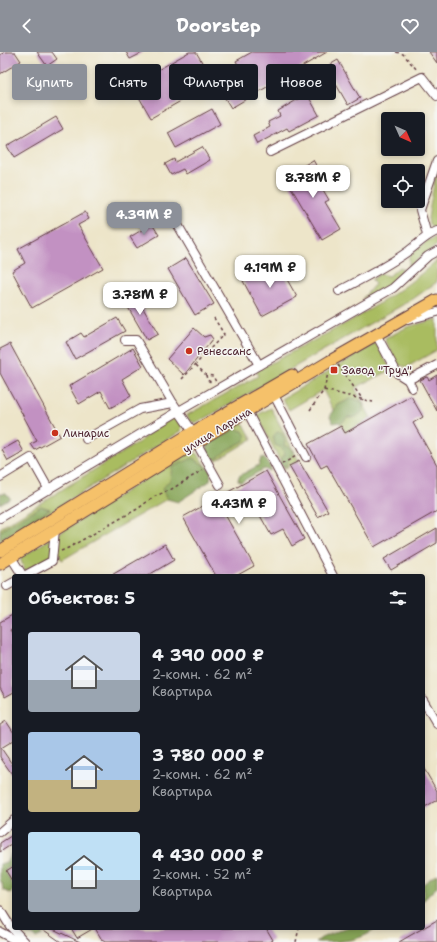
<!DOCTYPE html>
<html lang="ru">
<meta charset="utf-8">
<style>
:root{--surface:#171b24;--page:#242831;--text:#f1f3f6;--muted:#9ea1a6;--accent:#8c9099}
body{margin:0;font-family:"Shantell Sans",sans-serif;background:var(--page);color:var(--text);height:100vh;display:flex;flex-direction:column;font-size:15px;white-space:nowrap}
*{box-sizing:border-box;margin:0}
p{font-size:13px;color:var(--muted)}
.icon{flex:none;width:22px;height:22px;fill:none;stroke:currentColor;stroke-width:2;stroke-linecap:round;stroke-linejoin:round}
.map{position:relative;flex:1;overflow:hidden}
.panel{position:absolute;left:12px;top:522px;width:413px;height:356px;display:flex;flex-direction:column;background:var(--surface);border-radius:4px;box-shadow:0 2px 6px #0003}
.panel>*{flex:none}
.guide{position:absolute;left:12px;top:12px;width:413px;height:36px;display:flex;gap:8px}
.needle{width:26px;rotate:135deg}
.controls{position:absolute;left:381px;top:60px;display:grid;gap:8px}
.controls a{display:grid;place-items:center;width:44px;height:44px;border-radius:4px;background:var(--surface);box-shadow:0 2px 6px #0003;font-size:20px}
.price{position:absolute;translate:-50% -34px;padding:0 9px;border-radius:8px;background:#fff;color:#222;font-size:13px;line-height:26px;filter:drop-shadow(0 1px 2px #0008)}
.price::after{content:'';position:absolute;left:50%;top:24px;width:12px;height:9px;margin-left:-6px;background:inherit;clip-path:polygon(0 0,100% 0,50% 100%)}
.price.current{background:var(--accent);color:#fff}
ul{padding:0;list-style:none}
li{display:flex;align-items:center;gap:12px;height:100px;padding:0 16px}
li span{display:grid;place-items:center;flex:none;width:112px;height:80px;border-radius:4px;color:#555}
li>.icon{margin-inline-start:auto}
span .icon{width:48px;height:48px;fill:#fffc;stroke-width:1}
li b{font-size:17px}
h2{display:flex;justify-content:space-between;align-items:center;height:48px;padding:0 16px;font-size:17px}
.pill{padding:0 14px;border-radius:4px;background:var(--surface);box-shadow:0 2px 6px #0003;font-size:14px;line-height:36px}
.pill.current{background:var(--accent);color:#fff}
header{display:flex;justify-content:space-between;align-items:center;height:52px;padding:0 16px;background:var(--accent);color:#fff;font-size:18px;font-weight:700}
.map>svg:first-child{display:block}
.green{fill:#a9bc60;stroke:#7a6e46}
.forest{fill:#86a456;stroke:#686240}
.building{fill:#c291c2}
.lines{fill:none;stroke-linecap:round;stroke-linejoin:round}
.minor-casing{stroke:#623d43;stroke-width:10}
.major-casing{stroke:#623d43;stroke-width:13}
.path{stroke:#623d43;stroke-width:1.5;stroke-dasharray:3 3;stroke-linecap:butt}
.minor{stroke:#fff;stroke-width:8}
.major{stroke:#f5c16b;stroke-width:11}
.poi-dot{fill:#c8321e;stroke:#f6f6f2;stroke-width:1.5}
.labels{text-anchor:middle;stroke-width:3;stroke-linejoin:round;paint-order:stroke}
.poi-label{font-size:11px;fill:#4a1f2b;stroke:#f6f6f2;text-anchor:start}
.street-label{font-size:11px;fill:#4a1f2b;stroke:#f6f6f2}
</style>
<header><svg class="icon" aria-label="back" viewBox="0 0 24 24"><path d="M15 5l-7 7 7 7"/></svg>Doorstep<svg class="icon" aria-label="heart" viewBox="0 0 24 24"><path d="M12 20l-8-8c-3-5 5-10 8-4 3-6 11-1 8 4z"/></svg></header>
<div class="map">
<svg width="437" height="890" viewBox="0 0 437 890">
<rect width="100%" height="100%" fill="#f6f6f2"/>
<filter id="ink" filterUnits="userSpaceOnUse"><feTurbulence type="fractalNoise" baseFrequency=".025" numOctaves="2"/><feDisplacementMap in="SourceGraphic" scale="8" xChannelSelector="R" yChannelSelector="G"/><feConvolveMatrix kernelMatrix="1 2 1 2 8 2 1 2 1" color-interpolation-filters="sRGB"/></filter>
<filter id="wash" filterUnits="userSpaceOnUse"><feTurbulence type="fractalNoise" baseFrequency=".012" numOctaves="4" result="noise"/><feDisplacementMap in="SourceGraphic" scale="16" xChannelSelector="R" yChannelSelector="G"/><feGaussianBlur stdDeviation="0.9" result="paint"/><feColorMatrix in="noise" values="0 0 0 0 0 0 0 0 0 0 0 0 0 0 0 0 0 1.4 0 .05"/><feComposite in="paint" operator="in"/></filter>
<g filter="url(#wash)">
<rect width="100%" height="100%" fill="#ede5c9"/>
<g class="green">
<path d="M437 114V175L434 176 429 172 428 166Z"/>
<path d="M437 185V193L409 214V204L427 189Z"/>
<path d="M437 208V230L413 247 197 371 190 369 187 363 258 324 256 319C318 285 385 256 437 208Z"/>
<path d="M399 215 403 217 389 233 362 247 375 232 371 228 379 222 389 224Z"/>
<path d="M437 267V298L407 315 398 313 385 287 407 275Z"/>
<path d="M376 291 390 316 387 320 355 336 371 366 345 381 323 338 289 358 282 347Z"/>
<path d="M271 356 299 409 284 417 257 363Z"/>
<path d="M173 366 177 367 182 374 181 379 0 491V476L139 390 154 377Z"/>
<path d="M240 370 244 372 252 387 217 408 212 407 207 397 208 389Z"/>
<path d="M189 399 198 402 210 422 62 508 58 501 25 519 20 506Z"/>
</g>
<g class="forest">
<path d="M352 346 363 350V359L356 365H347L343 370 333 371 330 364 338 353Z"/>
<path d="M236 377 243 379 246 384 244 389 227 398 216 407 209 406 207 395 215 388Z"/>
<path d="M277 380 282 381 285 388 284 394 290 395 294 402 289 406 286 414 280 412 281 407 285 402 282 396 275 393 273 385Z"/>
<path d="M193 406 211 418 210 429 178 450 167 447 162 437 170 428 172 415Z"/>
<path d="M261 406H264L270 414V419L264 417 241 430 238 428 239 424 259 413Z"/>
<path d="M0 441H6L10 446 0 452Z"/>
<path d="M41 454 50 457 0 487V479Z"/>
<path d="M14 801V815H8L5 819 13 833 14 838 10 841 3 838 2 831 0 828V812L6 810 11 802Z"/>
<path d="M437 822V835L423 849V832Z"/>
<path d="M20 876H39L42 883 36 886 33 883 25 882Z"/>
<path d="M345 876H377C360 890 338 890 316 890L321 886Z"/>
</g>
<g id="blocks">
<g class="building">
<path d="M5 0H15L21 9 0 22V3Z"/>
<path d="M37 0H52L57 7 47 14Z"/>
<path d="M126 0H144L130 7Z"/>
<path d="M189 0H196L214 30 151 66 132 33Z"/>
<path d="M252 0H327L231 56 220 38 228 34 226 29 242 20 236 9Z"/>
<path d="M429 0H437V11Z"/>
<path d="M338 8 360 46 348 53 326 15Z"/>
<path d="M307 42 319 63 289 79 287 76 257 92 253 84 270 75 268 70 280 64 278 59Z"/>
<path d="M212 57 220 72 176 96 168 81Z"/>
<path d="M56 65 63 77 14 106 7 94Z"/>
<path d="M202 95 210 108 186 122 183 117 171 123 165 112 174 107 175 110Z"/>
<path d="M313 108 324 127 319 131 329 148 325 150 341 177 322 188 285 125Z"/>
<path d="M85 160 89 167 78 173 103 216 32 256 12 219 25 211 18 197Z"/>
<path d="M152 172 159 183 137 196 130 185Z"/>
<path d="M186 206 214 252 195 263 168 217Z"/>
<path d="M277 210 297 245 262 264 243 229Z"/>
<path d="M133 239 158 282 147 288 122 245Z"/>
<path d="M117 266 125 279 75 307 66 290 81 281 84 285Z"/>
<path d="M194 276 204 285 210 283 213 287 184 323 167 307Z"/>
<path d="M10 292 60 384 35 398 31 392 37 389 0 321V297Z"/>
<path d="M133 296 143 314 122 327 131 344 110 356 101 339 79 352 69 334Z"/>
<path d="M437 323V359L420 328 427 325 429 328Z"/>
<path d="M411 344 423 365 413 371 437 413V459L374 495 327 413 321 416 308 392 341 374 345 381Z"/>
<path d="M18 389 24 400 8 409 2 398Z"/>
<path d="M299 409 328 459 318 465 289 414Z"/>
<path d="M266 419 304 487 292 494 283 477 271 483 249 444 223 459 254 514 236 524H216L183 465Z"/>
<path d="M437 476V491L391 518 384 507Z"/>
<path d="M165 492 174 508 147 524H110Z"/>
<path d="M14 562V576L10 578 14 584V640L5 645 0 636V570Z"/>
<path d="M6 669 14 681V688L1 696 14 715V725L0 705V673Z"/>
<path d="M423 715 437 739V748L423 756Z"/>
<path d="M14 782V791L0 800V791Z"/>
<path d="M14 814V832L6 819Z"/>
<path d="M437 868V890H399Z"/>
<path d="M41 876H51L80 890H61Z"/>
<path d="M71 876H94L77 886Z"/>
<path d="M95 876H266L273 888 270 890H105L102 888Z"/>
</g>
</g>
</g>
<g filter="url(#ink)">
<use href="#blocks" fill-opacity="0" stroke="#623d43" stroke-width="1"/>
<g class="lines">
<defs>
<g id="minor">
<path d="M270 100 422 25 437 44"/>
<path d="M175 168 259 313"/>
<path d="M427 183 420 158 437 109"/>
<path d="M339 239C362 227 386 215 407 200 417 193 425 184 437 179"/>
<path d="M408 268 437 260"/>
<path d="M376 282 397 321 408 328 412 336"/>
<path d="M125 288H136L173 351"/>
<path d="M408 328 437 313"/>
<path d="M274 343 306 405"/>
<path d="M247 359 333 524"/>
<path d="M86 387 140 357 173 351 193 380"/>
<path d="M196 390 220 433"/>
<path d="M0 425 31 406 49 438"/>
<path d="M0 466 179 359 393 236 428 204 437 199"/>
<path d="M11 505 23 524"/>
<path d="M24 524 52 509 55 477"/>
<path d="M7 534 14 530"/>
<path d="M423 648 437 672"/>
<path d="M0 780 14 768"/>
<path d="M0 858 10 874 25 890"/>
<path d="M0 880 13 887 23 889"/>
</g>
<g id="major">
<path d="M0 499 193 380 292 323"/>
<path d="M0 512 247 359 330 309 437 248"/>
</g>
</defs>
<use href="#minor" class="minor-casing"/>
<use href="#major" class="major-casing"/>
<g class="path">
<path d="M396 0 403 2 417 18"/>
<path d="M196 313 206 323 213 324 216 330"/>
<path d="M338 313 363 348"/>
<path d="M206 323 207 328 213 331"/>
<path d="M182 327 224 282 214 266"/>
<path d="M324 338 373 350"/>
<path d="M310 358 324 338 328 321"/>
<path d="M282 412 298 403"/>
<path d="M61 499 68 496 139 456 153 445 170 438 203 418"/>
<path d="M296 890 299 876"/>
</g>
<use href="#minor" class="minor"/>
<use href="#major" class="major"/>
</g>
</g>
<g class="poi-dot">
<circle cx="189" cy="299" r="4"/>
<rect x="330" y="314" width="8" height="8" rx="2"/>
<circle cx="55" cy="381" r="4"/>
</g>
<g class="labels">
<g class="poi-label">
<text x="197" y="303">Ренессанс</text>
<text x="342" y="322">Завод "Труд"</text>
<text x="63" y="385">Линарис</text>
</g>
<g class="street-label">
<text transform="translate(217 378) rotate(-31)" y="4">улица Ларина</text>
</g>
</g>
</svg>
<div class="controls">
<a><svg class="needle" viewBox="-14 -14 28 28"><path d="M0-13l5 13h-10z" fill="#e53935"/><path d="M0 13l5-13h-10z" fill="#9ea1a6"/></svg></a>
<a><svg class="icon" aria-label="locate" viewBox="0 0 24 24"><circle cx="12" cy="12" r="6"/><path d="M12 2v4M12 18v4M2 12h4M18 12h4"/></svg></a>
</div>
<b class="price" style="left:313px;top:147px">8.78M ₽</b>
<b class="price current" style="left:144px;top:184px">4.39M ₽</b>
<b class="price" style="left:270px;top:237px">4.19M ₽</b>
<b class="price" style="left:140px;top:264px">3.78M ₽</b>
<b class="price" style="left:239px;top:473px">4.43M ₽</b>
<div class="guide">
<a class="pill current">Купить</a>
<a class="pill">Снять</a>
<a class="pill">Фильтры</a>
<a class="pill">Новое</a>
</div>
<section class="panel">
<h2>Объектов: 5<svg class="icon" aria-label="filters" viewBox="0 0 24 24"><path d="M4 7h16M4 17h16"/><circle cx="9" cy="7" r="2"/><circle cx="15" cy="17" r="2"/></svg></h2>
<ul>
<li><span style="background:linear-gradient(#c9d6e8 60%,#9aa5b1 0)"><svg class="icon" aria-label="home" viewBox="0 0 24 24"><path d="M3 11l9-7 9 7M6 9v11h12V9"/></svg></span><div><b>4 390 000 ₽</b><p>2-комн. · 62 m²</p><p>Квартира</p></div></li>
<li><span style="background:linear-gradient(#a9c7e8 60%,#c2b280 0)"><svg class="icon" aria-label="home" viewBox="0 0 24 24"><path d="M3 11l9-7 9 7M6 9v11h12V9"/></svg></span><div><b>3 780 000 ₽</b><p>2-комн. · 62 m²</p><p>Квартира</p></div></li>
<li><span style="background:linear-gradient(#bfe0f5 60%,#9aa5b1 0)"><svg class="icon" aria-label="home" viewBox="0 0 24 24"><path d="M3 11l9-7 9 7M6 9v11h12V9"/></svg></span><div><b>4 430 000 ₽</b><p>2-комн. · 52 m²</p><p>Квартира</p></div></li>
</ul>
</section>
</div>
